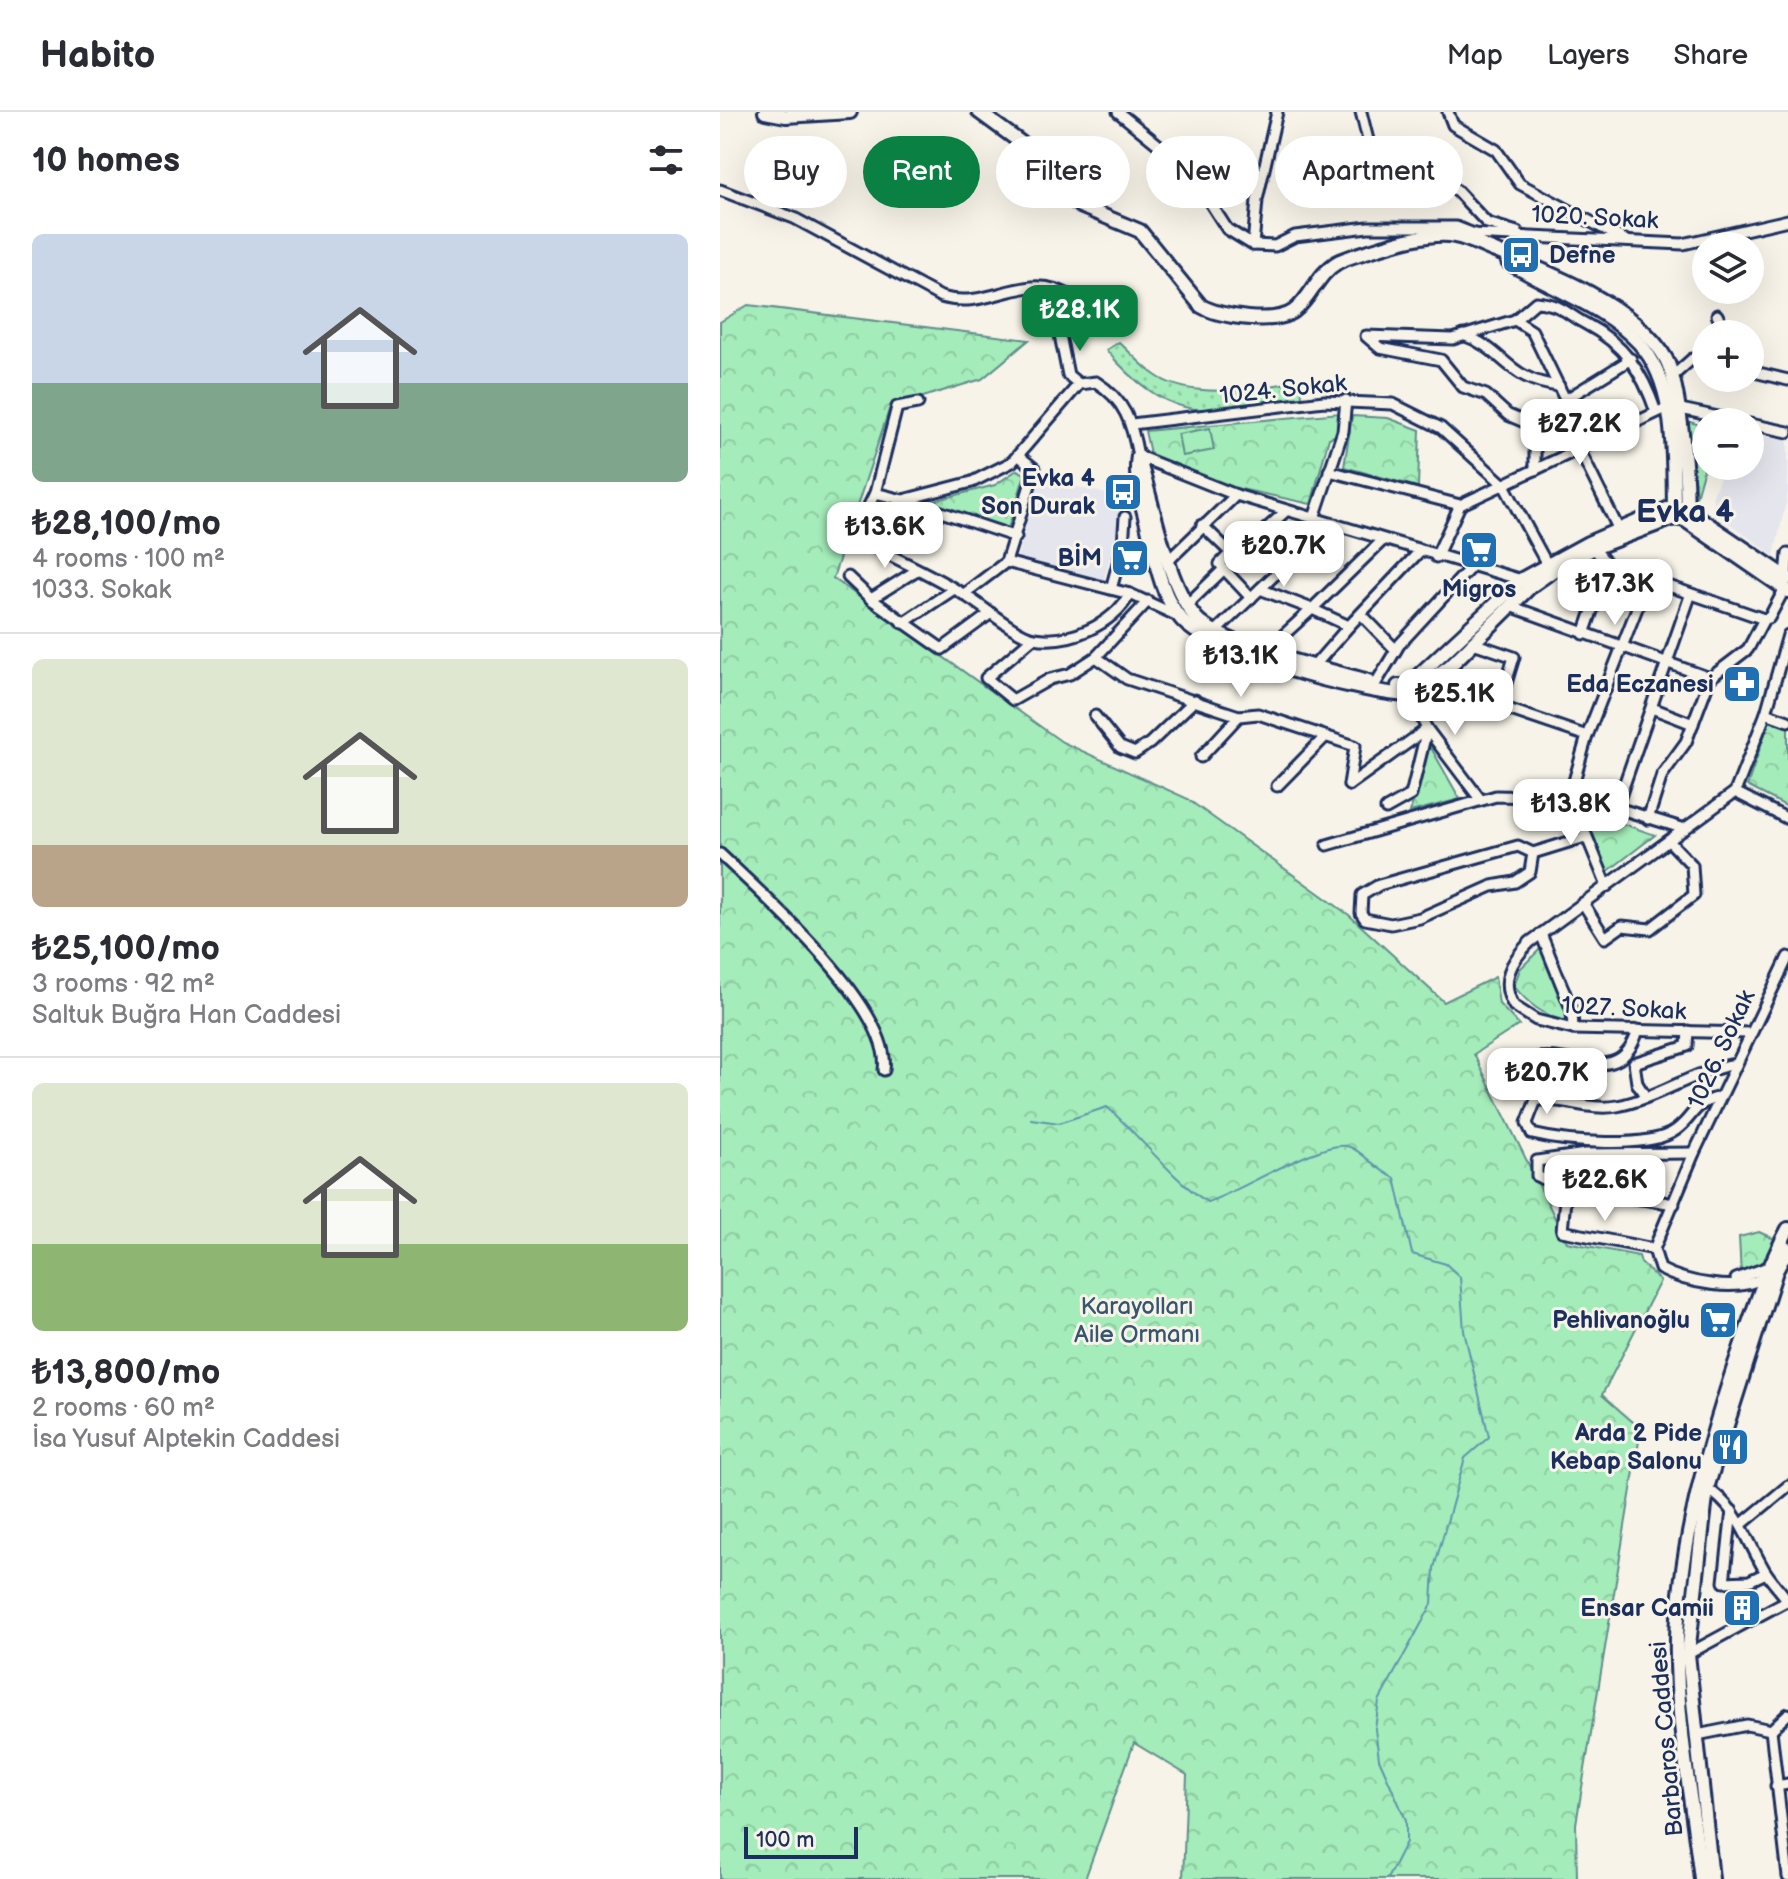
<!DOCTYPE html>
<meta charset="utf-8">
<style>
:root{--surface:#fff;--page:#f7f7f7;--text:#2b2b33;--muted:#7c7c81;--line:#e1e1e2;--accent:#0b8043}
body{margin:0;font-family:"Balsamiq Sans",sans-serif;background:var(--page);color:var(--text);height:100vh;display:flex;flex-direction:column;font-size:30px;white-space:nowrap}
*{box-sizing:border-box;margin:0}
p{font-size:26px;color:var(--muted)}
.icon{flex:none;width:44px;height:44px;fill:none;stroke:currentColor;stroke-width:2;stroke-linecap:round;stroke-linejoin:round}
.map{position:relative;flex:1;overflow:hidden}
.panel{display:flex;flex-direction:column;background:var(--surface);width:720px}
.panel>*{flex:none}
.top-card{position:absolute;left:24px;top:24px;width:760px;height:72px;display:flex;gap:16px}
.fabs{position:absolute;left:972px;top:120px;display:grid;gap:16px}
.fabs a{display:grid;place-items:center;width:72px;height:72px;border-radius:50%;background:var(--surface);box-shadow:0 8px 32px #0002;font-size:40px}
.scale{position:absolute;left:24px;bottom:20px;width:114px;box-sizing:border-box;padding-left:8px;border:4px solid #1b2f5e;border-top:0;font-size:22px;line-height:28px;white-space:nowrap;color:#1b2f5e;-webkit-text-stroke:6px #f7f3e8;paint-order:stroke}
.price{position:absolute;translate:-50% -68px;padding:0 18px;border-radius:16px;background:#fff;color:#222;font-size:26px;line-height:52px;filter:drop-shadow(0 2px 4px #0008)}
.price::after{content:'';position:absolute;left:50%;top:48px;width:24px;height:18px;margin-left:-12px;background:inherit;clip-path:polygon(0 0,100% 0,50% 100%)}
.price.on{background:var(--accent);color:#fff}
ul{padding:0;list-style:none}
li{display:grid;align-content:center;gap:16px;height:424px;padding:0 32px}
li+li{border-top:2px solid var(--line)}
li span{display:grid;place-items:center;height:248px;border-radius:12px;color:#555}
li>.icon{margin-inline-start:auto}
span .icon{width:144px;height:144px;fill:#fffc;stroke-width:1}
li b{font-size:34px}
h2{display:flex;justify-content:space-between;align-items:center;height:96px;padding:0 32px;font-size:34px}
.pill{padding:0 28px;border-radius:36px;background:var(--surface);box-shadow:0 8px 32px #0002;font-size:28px;line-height:72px}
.pill.on{background:var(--accent);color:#fff}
header{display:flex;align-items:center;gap:48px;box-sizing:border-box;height:112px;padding:0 40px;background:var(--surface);border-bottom:2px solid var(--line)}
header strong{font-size:38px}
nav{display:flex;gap:44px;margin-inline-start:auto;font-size:28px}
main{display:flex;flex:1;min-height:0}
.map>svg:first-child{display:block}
.built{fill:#e5e6ed}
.grass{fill:url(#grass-dots);stroke:#608e8c;stroke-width:2}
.forest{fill:url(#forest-crowns);stroke:#608e8c;stroke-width:2}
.pitch{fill:#a4ecb9;stroke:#608e8c;stroke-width:2}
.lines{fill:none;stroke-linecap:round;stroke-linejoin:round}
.stream{stroke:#5d95af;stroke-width:2}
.street-casing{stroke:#1b2f5e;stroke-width:15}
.secondary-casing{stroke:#1b2f5e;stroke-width:18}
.street{stroke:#f7f3e8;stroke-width:9}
.secondary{stroke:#f7f3e8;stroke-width:12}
.labels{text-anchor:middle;stroke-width:6;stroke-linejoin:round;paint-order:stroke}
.street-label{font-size:24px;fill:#1b2f5e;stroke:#f7f3e8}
.poi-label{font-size:24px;font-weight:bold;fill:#1b2f5e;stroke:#f7f3e8;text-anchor:end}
.park-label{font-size:24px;fill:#365570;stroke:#f7f3e8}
.district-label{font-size:32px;font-weight:bold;fill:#1b2f5e;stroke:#f7f3e8}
</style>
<header>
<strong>Habito</strong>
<nav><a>Map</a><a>Layers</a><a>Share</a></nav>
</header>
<main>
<section class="panel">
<h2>10 homes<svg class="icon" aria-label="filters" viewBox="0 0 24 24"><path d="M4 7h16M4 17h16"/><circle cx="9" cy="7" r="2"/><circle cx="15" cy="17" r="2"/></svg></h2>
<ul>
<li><span style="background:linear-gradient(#c9d6e8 60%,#7fa58c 0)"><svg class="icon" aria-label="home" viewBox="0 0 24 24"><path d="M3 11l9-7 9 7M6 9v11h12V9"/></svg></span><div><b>₺28,100/mo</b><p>4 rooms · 100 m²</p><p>1033. Sokak</p></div></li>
<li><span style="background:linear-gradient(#dfe7d0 75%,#b9a48a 0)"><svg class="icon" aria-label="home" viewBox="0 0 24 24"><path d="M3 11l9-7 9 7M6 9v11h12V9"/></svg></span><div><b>₺25,100/mo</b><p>3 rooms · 92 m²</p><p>Saltuk Buğra Han Caddesi</p></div></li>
<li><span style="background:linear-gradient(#dfe7d0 65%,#8fb573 0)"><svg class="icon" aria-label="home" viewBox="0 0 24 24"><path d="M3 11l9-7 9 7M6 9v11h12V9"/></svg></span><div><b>₺13,800/mo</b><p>2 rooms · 60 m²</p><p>İsa Yusuf Alptekin Caddesi</p></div></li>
</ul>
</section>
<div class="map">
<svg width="1068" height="1767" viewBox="0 0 1068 1767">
<defs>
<pattern id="grass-dots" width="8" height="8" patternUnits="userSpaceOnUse" patternTransform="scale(2)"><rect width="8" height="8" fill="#a4ecb9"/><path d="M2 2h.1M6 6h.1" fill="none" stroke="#8dcba1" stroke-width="1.8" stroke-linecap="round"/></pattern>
<pattern id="forest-crowns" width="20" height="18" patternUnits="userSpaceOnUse" patternTransform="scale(2)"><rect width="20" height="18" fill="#a4ecb9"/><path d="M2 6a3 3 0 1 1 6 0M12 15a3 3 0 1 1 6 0" fill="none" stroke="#8dcba1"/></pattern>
</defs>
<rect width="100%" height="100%" fill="#f7f3e8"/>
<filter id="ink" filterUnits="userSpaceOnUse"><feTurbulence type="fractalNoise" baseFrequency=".0125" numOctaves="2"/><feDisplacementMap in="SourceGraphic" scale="16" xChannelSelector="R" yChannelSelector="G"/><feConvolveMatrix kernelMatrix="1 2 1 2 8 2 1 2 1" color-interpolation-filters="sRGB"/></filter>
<g filter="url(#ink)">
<g class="built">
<path d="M1030 321 1068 327V381L1054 444 995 401 997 396 992 386 1004 354H1030Z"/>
<path d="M319 366 400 385 404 393 383 471 297 446Z"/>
</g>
<path class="grass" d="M399 230C411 241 422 254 435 263 471 289 542 277 581 268L582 286C486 300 456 317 386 238Z"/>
<g class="forest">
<path d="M28 193 309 228 262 267 170 295 113 466 342 630 466 686 629 803 724 890 775 865 779 892 799 913 754 942 847 1130 919 1144 921 1151 940 1169 882 1283 921 1317 856 1712 857 1767H463L467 1663 414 1631 365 1767H0V210Z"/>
<path d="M620 301 617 323 609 326 591 392 516 376 431 346 425 319Z"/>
<path d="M632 304 668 306 700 318 698 375 624 355Z"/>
<path d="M967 309 986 315V349L976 385Z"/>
<path d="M297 358 305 362 288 417 206 391 275 373Z"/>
<path d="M1050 607 1068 614V695L1027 674Z"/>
<path d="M710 634 740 687 690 700Z"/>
<path d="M863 698 935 723 887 760Z"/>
<path d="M821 836 847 898V910C823 903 809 893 794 874L800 857Z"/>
<path d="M1039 1120 1059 1129 1044 1157 1021 1163 1019 1125Z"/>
</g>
<path class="pitch" d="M490 316 494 338 462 344 458 322Z"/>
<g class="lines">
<path class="stream" d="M311 1007 339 1011 387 995C422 1026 449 1064 487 1090 518 1081 605 1025 630 1035 642 1039 656 1058 675 1066L692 1142 726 1152 740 1165 744 1219 769 1325 745 1346 714 1456 712 1492 659 1589 655 1617 659 1647 686 1708V1730L667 1767"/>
<defs>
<g id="street">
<path d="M398 0 451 43 482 78 507 117 533 133 555 134 575 124 648 115H736L754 122"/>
<path d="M641 0 656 60 660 64H696L736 78 767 111 797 120"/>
<path d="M728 0 733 13 776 38 800 72 905 128"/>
<path d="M0 78 74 106 221 185C272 200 306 154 355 187"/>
<path d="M749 122 963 132 1068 108"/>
<path d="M533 133 537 88 557 0"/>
<path d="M997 203 1006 222"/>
<path d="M795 208 812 219 867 333"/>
<path d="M340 223 348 263 359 272"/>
<path d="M743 223C785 237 786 268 839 274"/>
<path d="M1030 259 1068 268"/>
<path d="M954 263 972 247 986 249"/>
<path d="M845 288 911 247"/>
<path d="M956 296 1022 310"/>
<path d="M412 312 604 289 673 292 721 316 784 373 829 456"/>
<path d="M1030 312 1068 320"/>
<path d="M859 337 899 418"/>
<path d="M815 358V330L807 311 788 303 766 283 743 275 721 248 660 236 646 224 733 227 795 208 816 190C842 192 845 201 866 212 904 232 922 259 936 300"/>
<path d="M609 359 740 393"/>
<path d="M155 381 183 388 252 370 292 350 359 272 376 270C405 288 412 311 418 344L516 383 805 469"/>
<path d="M185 388 296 425"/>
<path d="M595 403 623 319 626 288"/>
<path d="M482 413 511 441"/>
<path d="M535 427 563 455"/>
<path d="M148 432C180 449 215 464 246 484 263 494 296 523 314 526 350 532 392 513 410 482"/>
<path d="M871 433 888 453 1044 507 1049 506 1065 476 1068 442"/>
<path d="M129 435 155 381 177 295 198 291"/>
<path d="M167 442 202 409"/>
<path d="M716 445 740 393 942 298"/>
<path d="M450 447 516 383"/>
<path d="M286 450 410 482 458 504"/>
<path d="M504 457 531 486"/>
<path d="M128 465 151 487 222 537 271 501"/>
<path d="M391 477 403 433 405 405"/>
<path d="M540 477 592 497 663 428"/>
<path d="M244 482 286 450 315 357 299 344"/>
<path d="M151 487 197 458"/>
<path d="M428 489 376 545 407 567 519 604 538 602 635 634 629 673"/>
<path d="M790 494 990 566"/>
<path d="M469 495 472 488 504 457 500 452 529 422 535 427 566 399"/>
<path d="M641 502 676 538"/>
<path d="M183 511 234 477"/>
<path d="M495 520 563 455 615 412"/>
<path d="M864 522 888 453"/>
<path d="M313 526 266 566 293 588 330 567 350 562 376 545"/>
<path d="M753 531 794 545 779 594 867 624"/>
<path d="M546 539 592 497 629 514 699 440"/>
<path d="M595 553 629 514"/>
<path d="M656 571 679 533 750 456"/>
<path d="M687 577 707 617 760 687"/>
<path d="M932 596 973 612"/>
<path d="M1046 601 1068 609"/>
<path d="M375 604 400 635 415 641 430 631 475 588"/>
<path d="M481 645 519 604"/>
<path d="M629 673 707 617"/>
<path d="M557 674 604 626"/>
<path d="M1015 680 1068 707"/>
<path d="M896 696 970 484"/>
<path d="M666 697 691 683 707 617"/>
<path d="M928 707 942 663 966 630 990 566 1028 537 1044 507"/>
<path d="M607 733 776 684 865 686 965 717"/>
<path d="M798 734 813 741 810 760 795 770 772 774 700 806 671 812 645 807 641 801 642 783 659 773Z"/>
<path d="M813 741 865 725"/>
<path d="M0 742C43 783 173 897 164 958"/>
<path d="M887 774 850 683 867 624 928 468"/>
<path d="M863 791 885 826 902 814 930 817 974 783 972 753 949 729"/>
<path d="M821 822 852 899 853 917"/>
<path d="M1030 921 853 917 816 908 794 894C779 870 791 849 810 830L1015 680 1046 601 1068 523"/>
<path d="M807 972 802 959 804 950C845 931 899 983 918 918"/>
<path d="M925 984 917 971 914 951 967 934 968 919"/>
<path d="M1000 985C971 992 976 1003 956 1018 929 1038 845 1030 812 1022L807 1011 816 988C844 986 870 999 897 994 939 986 973 959 1016 952"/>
<path d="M846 1077 842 1119 934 1137"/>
<path d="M954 1092C912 1084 852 1082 817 1064V1049L866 1042 974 1041"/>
<path d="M1044 1165C1019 1182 964 1170 940 1157L934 1137 974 1041 1068 845"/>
<path d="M1016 1167 1048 1155"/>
<path d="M985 1375C1018 1395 1026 1427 1045 1459 1052 1470 1061 1479 1068 1489"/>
<path d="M1012 1399 1004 1470 1029 1469 1046 1461"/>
<path d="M1022 1412 1068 1374"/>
<path d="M968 1542 1068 1488"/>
<path d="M1051 1618 1068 1765"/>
<path d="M1051 1618 1068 1602"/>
<path d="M977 1623 1027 1613 1051 1618"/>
<path d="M1056 1674 1068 1672"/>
</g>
<g id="secondary">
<path d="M45 0 66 4 130 0"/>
<path d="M259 0 315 41 334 72 360 94 420 119 481 194C500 205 555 213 574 199 592 185 597 162 618 150 627 145 675 131 687 128 700 125 722 121 735 124 748 126 762 134 775 139 829 160 916 194 946 247 960 274 970 377 965 408"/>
<path d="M788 150C829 176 885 194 919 231 958 273 953 349 954 403"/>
<path d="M418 344C414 369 422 392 428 416 435 446 441 485 462 508 492 542 641 581 688 583L730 554 811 474 831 460 874 436 954 406 965 408 1068 479"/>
<path d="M420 351C434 395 447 472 476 506 502 535 608 557 648 569"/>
<path d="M678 574 686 575 802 467 868 431 954 394 967 398 1068 466"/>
<path d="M981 1767C972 1688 955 1605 957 1525 960 1432 986 1340 1015 1252 1031 1206 1045 1160 1068 1117"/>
<path d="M992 1767 968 1542 987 1376 1056 1159 1068 1137"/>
</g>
</defs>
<use href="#street" class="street-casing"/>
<use href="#secondary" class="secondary-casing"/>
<use href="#street" class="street"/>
<use href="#secondary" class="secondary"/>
</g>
</g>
<defs>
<symbol id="bus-square" viewBox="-11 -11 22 22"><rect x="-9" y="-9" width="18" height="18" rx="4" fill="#1f6fb2" stroke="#f7f3e8"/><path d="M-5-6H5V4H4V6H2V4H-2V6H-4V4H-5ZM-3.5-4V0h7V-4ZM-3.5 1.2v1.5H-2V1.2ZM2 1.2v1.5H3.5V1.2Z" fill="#fff"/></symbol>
<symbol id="supermarket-square" viewBox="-11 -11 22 22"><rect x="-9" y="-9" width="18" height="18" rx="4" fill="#1f6fb2" stroke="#f7f3e8"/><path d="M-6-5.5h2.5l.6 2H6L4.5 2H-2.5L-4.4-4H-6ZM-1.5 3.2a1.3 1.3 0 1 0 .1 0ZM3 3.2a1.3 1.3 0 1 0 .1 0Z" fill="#fff"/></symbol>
<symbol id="pharmacy-square" viewBox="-11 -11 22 22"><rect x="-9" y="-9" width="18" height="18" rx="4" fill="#1f6fb2" stroke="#f7f3e8"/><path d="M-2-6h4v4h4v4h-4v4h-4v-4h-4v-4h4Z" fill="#fff"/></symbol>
<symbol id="restaurant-square" viewBox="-11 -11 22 22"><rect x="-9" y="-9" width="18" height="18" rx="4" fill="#1f6fb2" stroke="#f7f3e8"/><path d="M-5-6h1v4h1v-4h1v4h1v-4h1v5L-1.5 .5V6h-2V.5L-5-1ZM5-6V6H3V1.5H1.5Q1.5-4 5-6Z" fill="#fff"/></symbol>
<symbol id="building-square" viewBox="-11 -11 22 22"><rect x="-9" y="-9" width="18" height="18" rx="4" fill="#1f6fb2" stroke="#f7f3e8"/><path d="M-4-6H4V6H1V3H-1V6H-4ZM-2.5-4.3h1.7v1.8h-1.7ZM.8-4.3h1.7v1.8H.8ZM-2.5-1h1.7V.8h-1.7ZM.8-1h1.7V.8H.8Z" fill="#fff"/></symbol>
</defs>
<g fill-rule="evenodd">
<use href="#bus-square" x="779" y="121" width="44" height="44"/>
<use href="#bus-square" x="381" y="358" width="44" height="44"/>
<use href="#supermarket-square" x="737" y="416" width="44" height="44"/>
<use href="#supermarket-square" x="388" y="424" width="44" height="44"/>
<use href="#pharmacy-square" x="1000" y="550" width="44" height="44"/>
<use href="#supermarket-square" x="976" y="1186" width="44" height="44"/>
<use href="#restaurant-square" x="988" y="1313" width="44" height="44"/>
<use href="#building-square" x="1000" y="1474" width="44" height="44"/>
</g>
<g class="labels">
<g class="street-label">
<text transform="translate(875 105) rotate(3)" y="8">1020. Sokak</text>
<text transform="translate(563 277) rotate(-6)" y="8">1024. Sokak</text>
<text transform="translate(904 896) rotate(3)" y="8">1027. Sokak</text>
<text transform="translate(1001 937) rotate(-65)" y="8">1026. Sokak</text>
<text transform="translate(946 1627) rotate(-95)" y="8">Barbaros Caddesi</text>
</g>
<g class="poi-label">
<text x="829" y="151" text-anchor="start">Defne</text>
<text x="375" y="374">Evka 4<tspan x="375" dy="28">Son Durak</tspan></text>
<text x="382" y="454">BİM</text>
<text x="759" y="485" text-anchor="middle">Migros</text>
<text x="994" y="580">Eda Eczanesi</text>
<text x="970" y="1216">Pehlivanoğlu</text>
<text x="982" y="1329">Arda 2 Pide<tspan x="982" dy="28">Kebap Salonu</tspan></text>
<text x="994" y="1504">Ensar Camii</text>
</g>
<g class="park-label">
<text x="417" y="1202">Karayolları<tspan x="417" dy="28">Aile Ormanı</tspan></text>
</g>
<g class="district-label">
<text x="965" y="410">Evka 4</text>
</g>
</g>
</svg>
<div class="fabs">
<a><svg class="icon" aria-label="layers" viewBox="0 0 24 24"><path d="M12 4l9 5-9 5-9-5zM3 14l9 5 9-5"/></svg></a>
<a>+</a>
<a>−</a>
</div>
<div class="scale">100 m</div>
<b class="price on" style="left:360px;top:241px">₺28.1K</b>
<b class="price" style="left:860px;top:355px">₺27.2K</b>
<b class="price" style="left:165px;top:458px">₺13.6K</b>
<b class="price" style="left:564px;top:477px">₺20.7K</b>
<b class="price" style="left:895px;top:515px">₺17.3K</b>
<b class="price" style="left:521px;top:587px">₺13.1K</b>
<b class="price" style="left:735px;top:625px">₺25.1K</b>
<b class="price" style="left:851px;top:735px">₺13.8K</b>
<b class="price" style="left:827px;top:1004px">₺20.7K</b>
<b class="price" style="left:885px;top:1111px">₺22.6K</b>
<div class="top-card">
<a class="pill">Buy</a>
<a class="pill on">Rent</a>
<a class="pill">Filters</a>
<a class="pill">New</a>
<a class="pill">Apartment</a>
</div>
</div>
</main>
